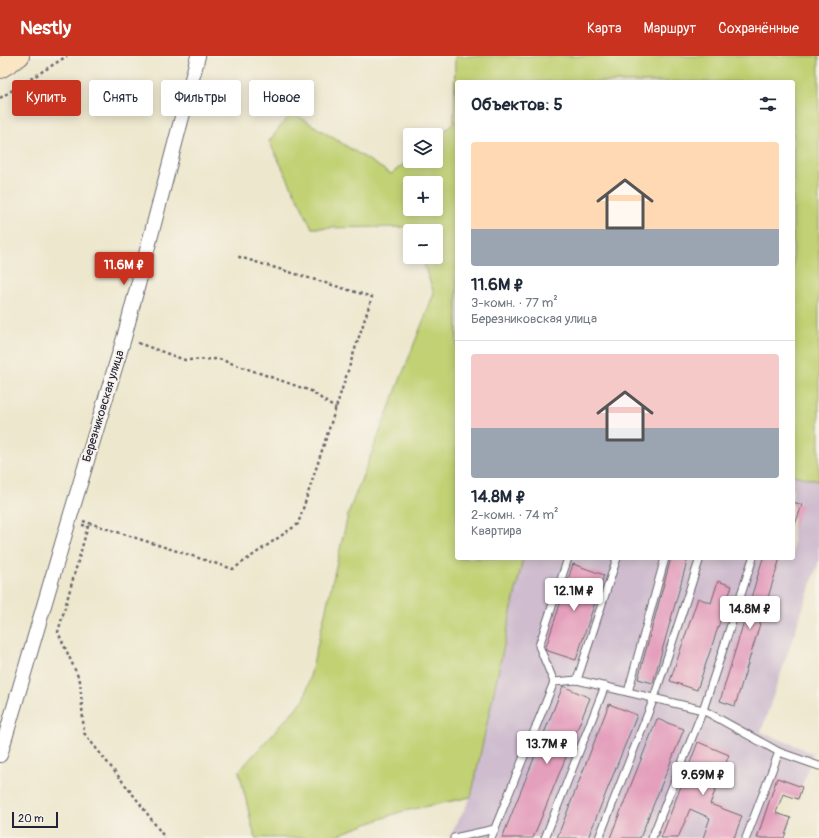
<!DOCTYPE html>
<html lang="ru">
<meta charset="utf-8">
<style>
:root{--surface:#fff;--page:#f2f2f3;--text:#1f2937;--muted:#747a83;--line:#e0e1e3;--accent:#c8321e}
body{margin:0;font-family:Pangolin,sans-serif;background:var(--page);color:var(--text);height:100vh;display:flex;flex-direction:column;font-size:15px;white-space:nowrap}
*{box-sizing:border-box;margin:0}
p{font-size:13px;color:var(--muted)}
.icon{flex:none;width:22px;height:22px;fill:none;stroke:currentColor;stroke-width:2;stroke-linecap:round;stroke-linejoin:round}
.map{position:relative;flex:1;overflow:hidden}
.side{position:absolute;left:455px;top:24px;width:340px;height:480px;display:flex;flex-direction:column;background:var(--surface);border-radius:4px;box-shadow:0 2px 10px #0003}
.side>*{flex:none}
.top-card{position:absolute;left:12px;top:24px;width:380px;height:36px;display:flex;gap:8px}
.buttons{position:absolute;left:403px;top:72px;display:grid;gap:8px}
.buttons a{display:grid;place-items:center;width:40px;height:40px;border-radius:4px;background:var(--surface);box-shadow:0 2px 10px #0003;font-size:20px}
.scale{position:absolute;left:12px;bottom:10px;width:46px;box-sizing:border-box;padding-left:4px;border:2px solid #22223b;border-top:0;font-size:11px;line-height:14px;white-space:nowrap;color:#22223b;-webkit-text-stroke:3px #f7f3e8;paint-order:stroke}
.price{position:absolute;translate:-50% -34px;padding:0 9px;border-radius:4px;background:#fff;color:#222;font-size:13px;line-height:26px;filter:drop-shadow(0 1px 2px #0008)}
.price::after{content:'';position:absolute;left:50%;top:24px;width:12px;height:9px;margin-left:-6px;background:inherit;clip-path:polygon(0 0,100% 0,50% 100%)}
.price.selected{background:var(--accent);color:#fff}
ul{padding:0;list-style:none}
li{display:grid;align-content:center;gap:8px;height:212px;padding:0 16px}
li+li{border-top:1px solid var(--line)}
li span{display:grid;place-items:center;height:124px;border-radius:4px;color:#555}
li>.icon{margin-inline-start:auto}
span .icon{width:72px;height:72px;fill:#fffc;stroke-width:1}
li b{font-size:17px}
h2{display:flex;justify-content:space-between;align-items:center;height:48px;padding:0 16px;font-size:17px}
.pill{padding:0 14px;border-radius:4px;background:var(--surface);box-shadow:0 2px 10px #0003;font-size:14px;line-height:36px}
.pill.selected{background:var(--accent);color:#fff}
header{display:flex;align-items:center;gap:24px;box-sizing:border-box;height:56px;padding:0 20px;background:var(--accent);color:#fff}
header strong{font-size:19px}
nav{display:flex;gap:22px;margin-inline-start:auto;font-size:14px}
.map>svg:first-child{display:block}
.industrial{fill:#cfbdcf}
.green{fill:#c1d173;stroke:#727a57;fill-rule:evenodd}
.building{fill:#e49fbc}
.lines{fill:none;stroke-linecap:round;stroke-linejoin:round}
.lane-casing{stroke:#69676e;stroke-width:9}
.street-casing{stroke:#69676e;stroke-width:16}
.secondary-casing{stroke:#69676e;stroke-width:22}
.path{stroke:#69676e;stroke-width:2.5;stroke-dasharray:3 3;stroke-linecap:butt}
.lane{stroke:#fff;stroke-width:7}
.street{stroke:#fff;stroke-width:14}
.secondary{stroke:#fbe6c4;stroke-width:20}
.labels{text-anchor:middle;stroke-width:4;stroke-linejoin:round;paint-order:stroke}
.street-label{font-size:12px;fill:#22223b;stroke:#f7f3e8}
</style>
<header>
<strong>Nestly</strong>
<nav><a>Карта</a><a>Маршрут</a><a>Сохранённые</a></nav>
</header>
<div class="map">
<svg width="819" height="782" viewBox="0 0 819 782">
<rect width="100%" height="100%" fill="#f7f3e8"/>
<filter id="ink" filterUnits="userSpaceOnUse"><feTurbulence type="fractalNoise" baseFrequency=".025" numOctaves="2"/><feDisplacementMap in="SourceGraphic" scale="8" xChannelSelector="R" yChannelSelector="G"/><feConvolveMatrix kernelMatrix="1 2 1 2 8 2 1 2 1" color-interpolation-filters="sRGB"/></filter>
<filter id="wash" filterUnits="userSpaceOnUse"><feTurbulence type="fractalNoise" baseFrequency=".012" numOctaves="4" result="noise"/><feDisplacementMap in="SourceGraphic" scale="16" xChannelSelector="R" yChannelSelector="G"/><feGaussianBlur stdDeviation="0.9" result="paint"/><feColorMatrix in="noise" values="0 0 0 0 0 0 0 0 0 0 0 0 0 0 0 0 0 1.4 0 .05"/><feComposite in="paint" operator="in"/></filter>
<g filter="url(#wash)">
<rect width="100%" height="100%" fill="#ede7cd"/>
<path class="industrial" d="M793 419 819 425V505L761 676 813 697 798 743 782 738 776 757 791 762 784 782H449L471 741 523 502H793Z"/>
<path class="green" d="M455 0H819V425L793 419V26H457V502H523L471 741 400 756 329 782H255L239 715 305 642 349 455 434 237 421 201H436V175H412L410 171 312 172 269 85 292 56 391 118 410 103V105H436V82L454 67ZM410 127H436V153H410Z"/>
<g id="blocks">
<g class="building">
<path d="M793 446 802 449 793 474Z"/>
<path d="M671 502H688L653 627 638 623Z"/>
<path d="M763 502H780L735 650 720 645Z"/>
<path d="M573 508 604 519 576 604 545 594Z"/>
<path d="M718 525 732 530 697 634 670 625 698 542 711 547Z"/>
<path d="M563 630 590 642 533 782H502Z"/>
<path d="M609 648 637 659 588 782H557Z"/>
<path d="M657 663 684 673 640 782H610Z"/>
<path d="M698 686 729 699 710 748 742 760 734 782H703L710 762 690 753 678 782H661Z"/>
<path d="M777 722 802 731 798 743 783 738 776 757 791 762 784 782H757Z"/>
</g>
</g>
</g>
<g filter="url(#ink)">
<use href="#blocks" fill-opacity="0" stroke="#69676e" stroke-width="1"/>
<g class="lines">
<defs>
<g id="lane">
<path d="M577 624 617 502"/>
<path d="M554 626 539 590 568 502"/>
<path d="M628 636 665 502"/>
<path d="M454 782 495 773"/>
<path d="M491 782 554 626 577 624 703 654 779 696 819 710"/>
<path d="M545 782 605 630"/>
<path d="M599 782 654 642 700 502"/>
<path d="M652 782 703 654 753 502"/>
<path d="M746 782 779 696"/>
</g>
<path id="street" d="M0 699 70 461 124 282 198 0"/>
<path id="secondary" d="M0 12 19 0"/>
</defs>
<use href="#lane" class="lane-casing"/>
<use href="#street" class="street-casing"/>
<use href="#secondary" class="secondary-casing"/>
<g class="path">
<path d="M0 42 67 0"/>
<path d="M138 287 185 304 219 303 311 335 336 353"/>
<path d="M83 465 233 513 298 468 372 241 236 200"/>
<path d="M82 469 88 470 58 576 80 625 84 677 138 745 165 782"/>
</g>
<use href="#lane" class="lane"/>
<use href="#street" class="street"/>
<use href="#secondary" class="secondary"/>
</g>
</g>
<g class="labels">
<g class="street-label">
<text transform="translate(103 350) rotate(-73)" y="4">Березниковская улица</text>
</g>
</g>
</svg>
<div class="buttons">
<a><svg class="icon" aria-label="layers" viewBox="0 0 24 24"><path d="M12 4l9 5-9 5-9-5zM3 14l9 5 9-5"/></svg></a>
<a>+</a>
<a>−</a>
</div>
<div class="scale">20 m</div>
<b class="price selected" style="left:124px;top:230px">11.6M ₽</b>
<b class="price" style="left:574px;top:556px">12.1M ₽</b>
<b class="price" style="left:750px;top:574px">14.8M ₽</b>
<b class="price" style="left:547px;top:709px">13.7M ₽</b>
<b class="price" style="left:703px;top:740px">9.69M ₽</b>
<div class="top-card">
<a class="pill selected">Купить</a>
<a class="pill">Снять</a>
<a class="pill">Фильтры</a>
<a class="pill">Новое</a>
</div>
<section class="side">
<h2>Объектов: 5<svg class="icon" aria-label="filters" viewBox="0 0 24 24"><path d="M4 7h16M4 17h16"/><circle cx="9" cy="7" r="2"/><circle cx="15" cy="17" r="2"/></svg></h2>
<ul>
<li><span style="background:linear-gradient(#ffd9b3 70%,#9aa5b1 0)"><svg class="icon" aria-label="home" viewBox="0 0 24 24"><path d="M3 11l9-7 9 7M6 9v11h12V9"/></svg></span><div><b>11.6M ₽</b><p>3-комн. · 77 m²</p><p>Березниковская улица</p></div></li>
<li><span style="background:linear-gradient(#f6c9c9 60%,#9aa5b1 0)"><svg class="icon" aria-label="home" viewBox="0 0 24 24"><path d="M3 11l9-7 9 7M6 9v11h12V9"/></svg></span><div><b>14.8M ₽</b><p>2-комн. · 74 m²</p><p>Квартира</p></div></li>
</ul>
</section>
</div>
